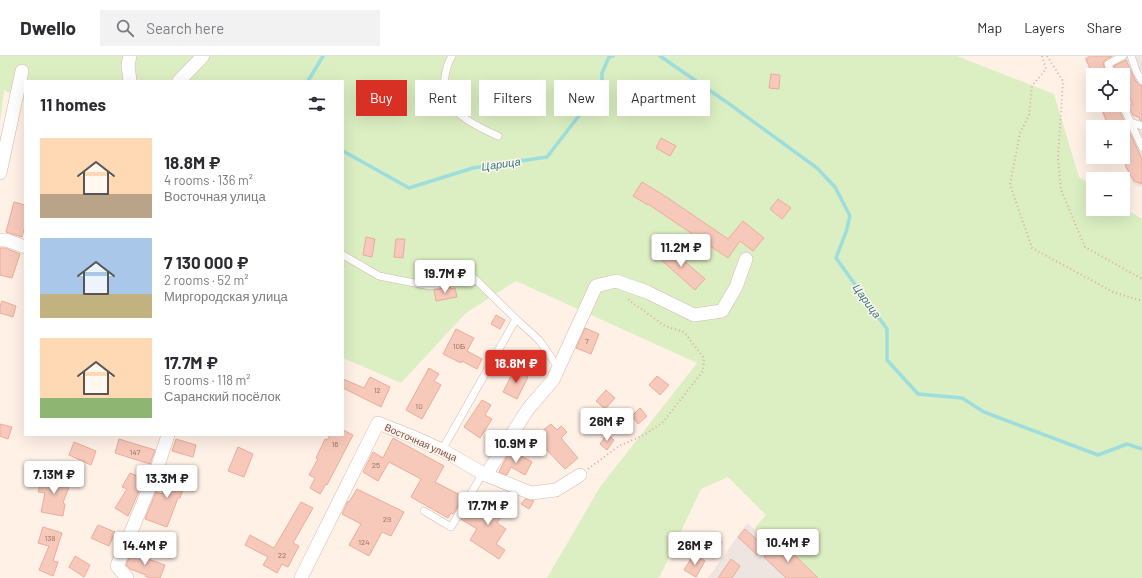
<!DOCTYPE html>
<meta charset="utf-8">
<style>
:root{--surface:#fff;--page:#f2f2f3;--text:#2b2b33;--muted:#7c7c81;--line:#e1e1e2;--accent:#d93025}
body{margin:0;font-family:Barlow,sans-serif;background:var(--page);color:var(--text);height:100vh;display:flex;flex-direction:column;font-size:15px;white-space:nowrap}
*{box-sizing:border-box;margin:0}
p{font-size:13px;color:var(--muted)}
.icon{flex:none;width:22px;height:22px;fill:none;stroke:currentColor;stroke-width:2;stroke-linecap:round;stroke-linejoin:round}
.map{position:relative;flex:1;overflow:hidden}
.side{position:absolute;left:24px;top:24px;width:320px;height:356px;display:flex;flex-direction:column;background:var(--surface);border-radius:0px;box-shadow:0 4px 16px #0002}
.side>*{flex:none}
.guide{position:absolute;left:356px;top:24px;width:380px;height:36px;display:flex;gap:8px}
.buttons{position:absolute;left:1086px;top:12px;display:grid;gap:8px}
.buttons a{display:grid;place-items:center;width:44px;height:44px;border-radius:0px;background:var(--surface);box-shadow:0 4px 16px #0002;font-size:20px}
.price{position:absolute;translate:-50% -34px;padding:0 9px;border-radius:4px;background:#fff;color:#222;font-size:13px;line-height:26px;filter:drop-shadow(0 1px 2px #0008)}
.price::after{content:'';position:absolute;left:50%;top:24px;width:12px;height:9px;margin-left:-6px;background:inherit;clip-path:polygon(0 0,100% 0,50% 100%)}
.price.current{background:var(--accent);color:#fff}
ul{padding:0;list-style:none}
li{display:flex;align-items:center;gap:12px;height:100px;padding:0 16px}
li span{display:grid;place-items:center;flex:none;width:112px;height:80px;border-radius:0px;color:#555}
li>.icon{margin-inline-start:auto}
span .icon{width:48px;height:48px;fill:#fffc;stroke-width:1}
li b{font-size:17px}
h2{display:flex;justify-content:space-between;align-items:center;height:48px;padding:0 16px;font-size:17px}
.tag{padding:0 14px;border-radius:0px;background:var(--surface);box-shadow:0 4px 16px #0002;font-size:14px;line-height:36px}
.tag.current{background:var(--accent);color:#fff}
header{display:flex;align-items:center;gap:24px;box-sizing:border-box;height:56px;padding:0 20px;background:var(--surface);border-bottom:1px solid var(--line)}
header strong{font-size:19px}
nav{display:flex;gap:22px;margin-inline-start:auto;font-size:14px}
.search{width:280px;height:36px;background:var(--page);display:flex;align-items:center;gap:10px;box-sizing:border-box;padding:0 14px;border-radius:0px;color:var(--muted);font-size:15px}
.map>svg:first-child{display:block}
.industrial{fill:#efe5e0}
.green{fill:#dcefc2}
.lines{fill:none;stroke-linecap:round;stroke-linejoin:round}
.stream{stroke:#9ddedd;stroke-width:3.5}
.building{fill:#f7c9bb;stroke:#ecab99}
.lane-casing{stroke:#d5b8ad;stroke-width:8}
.street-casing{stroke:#d5b8ad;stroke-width:14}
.path{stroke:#ddab9d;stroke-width:2;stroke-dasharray:1 3;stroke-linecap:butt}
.lane{stroke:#fff;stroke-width:7}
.street{stroke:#fff;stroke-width:13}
.labels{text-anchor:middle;stroke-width:3;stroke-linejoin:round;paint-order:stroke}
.number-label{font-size:8px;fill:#9b6f64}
.street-label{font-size:10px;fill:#7c5147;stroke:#fff6ef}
.water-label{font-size:11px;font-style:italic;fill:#357b7b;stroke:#fff6ef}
</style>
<header>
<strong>Dwello</strong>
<div class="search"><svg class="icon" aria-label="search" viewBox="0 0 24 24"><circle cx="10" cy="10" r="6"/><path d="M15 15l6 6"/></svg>Search here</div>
<nav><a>Map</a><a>Layers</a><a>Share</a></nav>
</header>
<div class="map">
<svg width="1142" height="522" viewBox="0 0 1142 522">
<rect width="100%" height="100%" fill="#fff1e6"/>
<g class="industrial">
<path d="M1087 0H1142V131L1133 128 1121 101H1123V71H1108L1100 53 1104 49H1123V19H1093V23L1084 2Z"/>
<path d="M747 467 754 473 779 484 818 522H708Z"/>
</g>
<path class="green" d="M0 0H957L1054 38 1079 121 1093 130V153H1123V151L1142 163V522H818L779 484 754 473 766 459 728 421 701 433 659 522H547L600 431 697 307 516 225 466 257 401 327 343 302V25H25V46L4 34 0 65Z"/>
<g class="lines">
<g class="stream">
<path d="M660 0 728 47 817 112 835 131 850 160 846 176 836 202 887 273V304L918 338 962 342 984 356 1098 399 1127 388 1142 393"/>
<path d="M308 25 323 0"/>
<path d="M343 95 409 132 473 112 547 101 602 30V17L609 1 613 0"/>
</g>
</g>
<g class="building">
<path d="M1090 0H1112L1105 4 1103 7 1107 19H1093L1086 3Z"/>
<path d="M1126 4 1135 24 1139 29 1142 30V65L1140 64 1139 61 1133 59 1128 49H1133L1123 28V19H1117L1114 10Z"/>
<path d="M771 18 780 19 779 33 769 32Z"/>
<path d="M1106 49H1118V52L1142 103V128L1134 125 1126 111 1123 103V71H1109L1102 54 1107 51Z"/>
<path d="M661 82 676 90 670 100 656 92Z"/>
<path d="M642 126 668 142 728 183 743 165 764 182 753 195 740 185 728 202 648 148V149L633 140Z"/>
<path d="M778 143 791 152 782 163 770 153Z"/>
<path d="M14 146 25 149V170L22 181 6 176Z"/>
<path d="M366 181 375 183 372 201 363 199Z"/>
<path d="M396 183H405L403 202 394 201Z"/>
<path d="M667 190 705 223 695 234 658 201Z"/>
<path d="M0 192H5L20 198 12 222 0 219Z"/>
<path d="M445 206 448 221 432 224V223L430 224 427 210Z"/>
<path d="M450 231 451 233 455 232 457 241 436 245 434 234Z"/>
<path d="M2 245 16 250 13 261 0 257V250Z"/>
<path d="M496 259 505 264 500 273 491 268Z"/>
<path d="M585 272 599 278 591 298 576 292Z"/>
<path d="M456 273 474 282 467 295 482 303 477 313 462 305 461 307 443 298Z"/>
<path d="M429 312 439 318 434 325 441 329 422 363 406 354Z"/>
<path d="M514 314 528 321 517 343 503 336Z"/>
<path d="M657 320 669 329 660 339 649 329Z"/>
<path d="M370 321 390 331 381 351 343 332V323L364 332Z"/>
<path d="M606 334 615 342 605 353 596 345Z"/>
<path d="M482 344 491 349 485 359 492 363 480 382 464 371Z"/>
<path d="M640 352 647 360 638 368 632 360Z"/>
<path d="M0 368 12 371 8 383 0 380Z"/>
<path d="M551 368 557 374 561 370 567 376 561 382 578 402 565 413 539 386 540 384 536 380Z"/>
<path d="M343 374 353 379 327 429 326 428 320 438 310 432 315 422 309 419 318 403 316 402 325 383 327 384 330 379H343Z"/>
<path d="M607 378 614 384 607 394 600 388Z"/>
<path d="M393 382 444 410 435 426 462 440 459 444 461 445 453 458 451 457 448 462 411 441 421 423 389 406 378 425 363 416 373 396 383 402Z"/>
<path d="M119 383 155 394 150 408 115 397Z"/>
<path d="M176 383 196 389 193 401 172 395Z"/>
<path d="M74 386 96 395 91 409 69 399Z"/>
<path d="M238 391 253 398 244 421 228 415Z"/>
<path d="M511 394 532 406 525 419 511 411 507 419 499 416 504 406Z"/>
<path d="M170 414 188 419 180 442H178L167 471 145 463 156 436 162 438Z"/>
<path d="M130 417 144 423 130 456 128 460 115 452 127 433 122 431Z"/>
<path d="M43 419 70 428 63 447 65 448 63 460 41 456 45 437 38 436Z"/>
<path d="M357 433 404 456 391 480 382 476 369 500 349 489 361 468 342 458 348 445 349 446Z"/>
<path d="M495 440 509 448 497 467 506 473 496 488 505 494 499 503 470 484 477 473 461 463 469 450 484 459Z"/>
<path d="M525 443 534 445 529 453 521 448Z"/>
<path d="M301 446 313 452 293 487 299 490 288 511 282 508 277 517 263 509 268 501 245 489 250 479 274 492Z"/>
<path d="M98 469 115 476 109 490 91 482Z"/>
<path d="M43 471 62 477 53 505 58 506 53 520 39 514 49 490 38 487Z"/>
<path d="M745 473 765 491 757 499 738 481Z"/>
<path d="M715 481 722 486 716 497 708 492Z"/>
<path d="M779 484 818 522H786L764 501Z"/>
<path d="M132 495 143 498 142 501 165 509 160 522H150L145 520 146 519 130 513 126 509Z"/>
<path d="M694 498 705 505 696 521 684 514Z"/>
<path d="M75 500 90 509 84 521 69 511Z"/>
<path d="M731 503 740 510 732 522H718Z"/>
</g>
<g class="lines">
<defs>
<g id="lane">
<path d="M452 0C448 6 446 13 445 21 444 28 443 36 446 42 453 59 482 73 498 80"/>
<path d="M1131 0 1137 17 1142 25"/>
<path d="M1112 19 1108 8 1123 0"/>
<path d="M1123 47V50L1142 91"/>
<path d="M1130 66 1142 70"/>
<path d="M343 199 379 220 430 230 473 221 516 263 442 394"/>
<path d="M516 263 539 284 558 311"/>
<path d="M424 455 451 471 483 417"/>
</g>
<g id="street">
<path d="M130 25 128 9 130 0"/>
<path d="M179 25 203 0"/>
<path d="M0 117 22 15"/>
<path d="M0 184H6L25 191"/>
<path d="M486 419 531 437 556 434 580 419"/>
<path d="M127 522 117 510 157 413 168 379"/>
<path d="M301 522 378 367 413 381 442 394 486 419 528 353 553 324 596 230 616 225 647 236 694 259 722 255 736 231 746 203"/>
</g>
</defs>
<use href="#lane" class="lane-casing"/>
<use href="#street" class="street-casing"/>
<g class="path">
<path d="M1042 0 1046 13 1032 30 1029 59 1020 77 1010 129 1032 192 1113 236 1142 245"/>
<path d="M1047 0 1063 25 1058 102 1061 134 1085 191 1142 223"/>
<path d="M588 413 619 390 644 379 663 366 703 315 704 302 684 276 665 270 630 245 627 241"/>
</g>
<use href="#lane" class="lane"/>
<use href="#street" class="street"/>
</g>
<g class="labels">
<g class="number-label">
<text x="587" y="288">7</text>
<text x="459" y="293">10Б</text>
<text x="377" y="337">12</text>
<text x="419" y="353">10</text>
<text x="335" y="391">16</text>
<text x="135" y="399">147</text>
<text x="376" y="412">25</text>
<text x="387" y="466">29</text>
<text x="50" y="485">138</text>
<text x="364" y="489">124</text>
<text x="282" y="502">22</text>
</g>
<g class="street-label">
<text transform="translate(421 386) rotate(24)" y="4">Восточная улица</text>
</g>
<g class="water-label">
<text transform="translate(501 108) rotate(-8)" y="4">Царица</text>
<text transform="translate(867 245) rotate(54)" y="4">Царица</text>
</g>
</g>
</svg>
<div class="buttons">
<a><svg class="icon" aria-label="locate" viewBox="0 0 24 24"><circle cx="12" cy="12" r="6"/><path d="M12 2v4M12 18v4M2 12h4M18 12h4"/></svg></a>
<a>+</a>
<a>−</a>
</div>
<b class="price" style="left:681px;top:212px">11.2M ₽</b>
<b class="price" style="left:445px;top:238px">19.7M ₽</b>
<b class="price current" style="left:516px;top:328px">18.8M ₽</b>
<b class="price" style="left:607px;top:386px">26M ₽</b>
<b class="price" style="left:516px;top:408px">10.9M ₽</b>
<b class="price" style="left:54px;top:439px">7.13M ₽</b>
<b class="price" style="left:167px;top:443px">13.3M ₽</b>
<b class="price" style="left:488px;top:470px">17.7M ₽</b>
<b class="price" style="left:788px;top:507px">10.4M ₽</b>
<b class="price" style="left:145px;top:510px">14.4M ₽</b>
<b class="price" style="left:695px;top:510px">26M ₽</b>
<div class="guide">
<a class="tag current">Buy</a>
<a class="tag">Rent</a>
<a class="tag">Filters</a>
<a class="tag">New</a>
<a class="tag">Apartment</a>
</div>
<section class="side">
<h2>11 homes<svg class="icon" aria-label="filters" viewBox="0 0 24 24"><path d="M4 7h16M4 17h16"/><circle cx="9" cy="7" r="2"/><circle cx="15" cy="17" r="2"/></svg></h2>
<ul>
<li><span style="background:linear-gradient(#ffd9b3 70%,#b9a48a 0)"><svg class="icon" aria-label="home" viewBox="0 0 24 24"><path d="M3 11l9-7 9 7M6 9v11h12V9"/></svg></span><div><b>18.8M ₽</b><p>4 rooms · 136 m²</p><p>Восточная улица</p></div></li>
<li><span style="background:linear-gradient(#a9c7e8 70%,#c2b280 0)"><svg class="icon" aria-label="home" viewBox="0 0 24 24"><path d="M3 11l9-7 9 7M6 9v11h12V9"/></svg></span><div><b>7 130 000 ₽</b><p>2 rooms · 52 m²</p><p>Миргородская улица</p></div></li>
<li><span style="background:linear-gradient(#ffd9b3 75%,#8fb573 0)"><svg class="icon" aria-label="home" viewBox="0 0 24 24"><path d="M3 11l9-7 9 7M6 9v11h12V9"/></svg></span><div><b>17.7M ₽</b><p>5 rooms · 118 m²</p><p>Саранский посёлок</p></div></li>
</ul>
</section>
</div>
